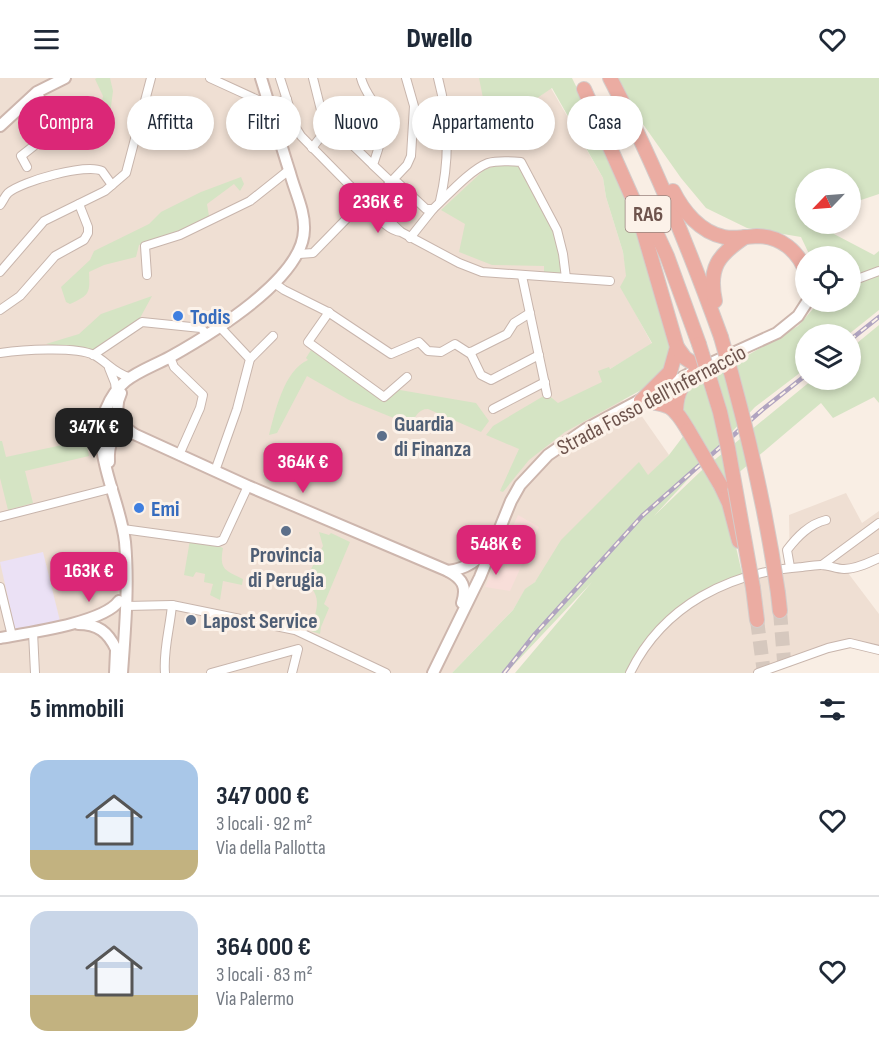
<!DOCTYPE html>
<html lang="it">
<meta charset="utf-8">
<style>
:root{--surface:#fff;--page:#f2f2f3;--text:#1f2937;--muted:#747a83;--line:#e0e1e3;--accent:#db2777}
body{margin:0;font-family:"Sofia Sans Condensed",sans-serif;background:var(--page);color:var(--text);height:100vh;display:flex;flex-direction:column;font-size:22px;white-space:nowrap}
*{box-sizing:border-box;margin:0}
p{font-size:20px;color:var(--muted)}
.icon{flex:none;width:33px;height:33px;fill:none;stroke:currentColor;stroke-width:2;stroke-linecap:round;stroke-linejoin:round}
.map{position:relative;height:595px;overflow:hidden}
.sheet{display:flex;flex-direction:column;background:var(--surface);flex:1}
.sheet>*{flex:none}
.hud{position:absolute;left:18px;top:18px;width:843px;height:54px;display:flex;gap:12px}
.needle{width:39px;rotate:245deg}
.fabs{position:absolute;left:795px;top:90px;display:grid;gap:12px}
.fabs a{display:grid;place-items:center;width:66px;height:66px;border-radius:50%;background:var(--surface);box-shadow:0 3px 9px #0003;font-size:30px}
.price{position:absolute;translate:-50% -51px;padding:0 14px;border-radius:12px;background:var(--accent);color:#fff;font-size:20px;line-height:39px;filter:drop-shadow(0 2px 3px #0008)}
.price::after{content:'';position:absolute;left:50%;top:36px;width:18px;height:14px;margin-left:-9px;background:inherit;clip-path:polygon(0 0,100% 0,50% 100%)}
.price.selected{background:#222;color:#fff}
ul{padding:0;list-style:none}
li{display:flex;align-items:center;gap:18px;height:150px;padding:0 30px}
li+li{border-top:2px solid var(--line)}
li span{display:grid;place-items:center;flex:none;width:168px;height:120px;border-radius:18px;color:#555}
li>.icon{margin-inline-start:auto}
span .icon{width:72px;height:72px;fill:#fffc;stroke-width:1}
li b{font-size:26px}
h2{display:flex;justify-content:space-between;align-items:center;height:72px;padding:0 30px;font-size:26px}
.pill{padding:0 21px;border-radius:27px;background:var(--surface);box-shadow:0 3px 9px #0003;font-size:21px;line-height:54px}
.pill.selected{background:var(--accent);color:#fff}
header{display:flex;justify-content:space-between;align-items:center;height:78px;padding:0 30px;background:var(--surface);font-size:27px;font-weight:800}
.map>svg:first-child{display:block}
.residential{fill:#efdfd3}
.commercial{fill:#f8ded9}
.education{fill:#ebe1f5}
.green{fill:#d5e4c4}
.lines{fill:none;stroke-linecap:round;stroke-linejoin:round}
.highway-tunnel{stroke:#d6c8be;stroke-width:14;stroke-dasharray:14 7;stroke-linecap:butt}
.street-casing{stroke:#c8b5ac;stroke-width:10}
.secondary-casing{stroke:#cdb6ad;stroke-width:14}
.highway-casing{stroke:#d4ccca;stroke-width:16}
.street{stroke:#fff;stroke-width:8}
.secondary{stroke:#fff;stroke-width:10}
.highway{stroke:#ebaca2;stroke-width:14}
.rail-casing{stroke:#b0a4c0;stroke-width:4.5}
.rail{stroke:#fcf2e9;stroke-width:2;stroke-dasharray:7;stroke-linecap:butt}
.highway-bridge-casing{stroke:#d4ccca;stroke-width:16;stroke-linecap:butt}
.highway-bridge{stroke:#ebaca2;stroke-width:14}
.shop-dot{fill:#3f7fe0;stroke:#fcf2e9;stroke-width:2}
.service-dot{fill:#5c6f8a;stroke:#fcf2e9;stroke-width:2}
.labels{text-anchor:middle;stroke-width:6;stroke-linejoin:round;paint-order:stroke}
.shield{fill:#fcf2e9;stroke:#99837c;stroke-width:1.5}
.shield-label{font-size:21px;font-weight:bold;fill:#6e544d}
.shop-label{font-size:22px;font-weight:bold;fill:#366cbe;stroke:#fcf2e9;text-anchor:start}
.street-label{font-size:22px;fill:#6e544d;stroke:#fcf2e9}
.service-label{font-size:22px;font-weight:bold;fill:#4e5e75;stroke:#fcf2e9;text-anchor:start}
</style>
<header><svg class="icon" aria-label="menu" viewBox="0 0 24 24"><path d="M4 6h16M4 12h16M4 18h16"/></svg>Dwello<svg class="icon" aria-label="heart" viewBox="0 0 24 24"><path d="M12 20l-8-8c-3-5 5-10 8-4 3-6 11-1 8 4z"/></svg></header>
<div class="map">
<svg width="879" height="595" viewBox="0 0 879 595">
<rect width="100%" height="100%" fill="#f9eee4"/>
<g class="residential">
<path d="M0 0H545L603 100 606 119 623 174 627 199 621 209 652 266 610 291 622 322 634 327 669 377 648 398 639 385 535 504 525 512 513 532 452 595H0Z"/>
<path d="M846 415 862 445 879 433V480L845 491 879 536V572L866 568 828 570 758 595H630L655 557 701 516 790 489 789 437Z"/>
</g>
<path class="commercial" d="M518 437 539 449 510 513 485 509Z"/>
<path class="education" d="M43 474 60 543 15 551 0 484Z"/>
<g class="green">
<path d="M97 0H110L113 13 107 58 104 64 69 70 63 67 62 63 93 53 95 43 92 36 100 34 103 18 95 1Z"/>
<path d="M479 0H572L629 116 668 252 672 283 652 306 565 354 529 382 503 414 500 413 519 371 486 357 493 348 547 316 558 325 602 304 598 293 609 289 610 291 652 265 620 209 626 198 623 174 606 119 603 100 552 10 518 33 487 40Z"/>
<path d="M618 0H879V116L861 122 851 135 850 100H806V146H842L834 156 874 177 879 173V232L849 256H806L805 291 755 329 654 438 701 393 812 302H850L851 270 879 247V325L874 319 833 340 821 325 717 413 734 460 743 500 701 516 655 557 630 595H515L592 504 506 595H452L513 532 525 511 535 504 561 462 639 384 648 397 669 377 691 348 681 330 684 313 716 288 743 280 798 248 819 224H850V178H810L801 159 747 150 706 130 681 100 633 32Z"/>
<path d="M498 87 518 88 553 154 560 176 561 195 544 196V188L492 187 459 174 465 146 441 132 484 92Z"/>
<path d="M241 99 244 106 240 113 234 106 207 126 209 138 179 155 139 167 136 179 104 187 89 194C90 215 90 217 70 226L66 224 61 209 90 182 94 173 149 146 161 134 201 114Z"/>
<path d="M152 218 140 240 91 273 46 266 79 256 101 236Z"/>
<path d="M311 272 384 321 394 311 476 325 489 343 481 354 428 331C418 331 415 339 411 347L349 322 307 298 277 355 269 357C275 334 284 292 308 282L306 280Z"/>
<path d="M86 362 89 378 25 393 33 425 8 432 0 400V363H2L6 379Z"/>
<path d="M319 454 329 457 331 455 350 464 324 526 329 530 321 549 320 556 311 553C316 531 324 520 305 503L323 468Z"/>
<path d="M190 462 212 465 223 470C219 492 225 492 243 501L242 507 223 503 220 522 210 517 213 506 204 504 205 496 196 494 193 499 184 497Z"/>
</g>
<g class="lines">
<g class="highway-tunnel">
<path d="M780 533 785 595"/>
<path d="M757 542 764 595"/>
</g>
<defs>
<g id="street">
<path d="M210 0 269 27 287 21"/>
<path d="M280 0 296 50 301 58 374 132C378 142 391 153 401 154L459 185 482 194 610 203"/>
<path d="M361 0C364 12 371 20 377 30 388 49 379 68 373 87L391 104 398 105 426 131H433C448 117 470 92 488 85 498 82 510 83 521 84L557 152 563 176 566 200"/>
<path d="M438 0C449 41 450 81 440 123"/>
<path d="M273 40 291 34"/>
<path d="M342 57 373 87"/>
<path d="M312 70 326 52 313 0"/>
<path d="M27 89 21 78 49 56 54 50 53 42 37 14"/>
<path d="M0 127C3 123 5 118 8 115 22 103 87 85 102 93L112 107"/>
<path d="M369 127 407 87 411 78 414 28 406 0"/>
<path d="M374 132 380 134 400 153"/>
<path d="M410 160 433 131"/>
<path d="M299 176 313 175 358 129"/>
<path d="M0 194 44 143 105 113 126 95 151 0"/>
<path d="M147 197 145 168 180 157 250 123 289 92"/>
<path d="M522 198 547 316"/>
<path d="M850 201 860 200 879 193"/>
<path d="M274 205 284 212 328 234 391 276 419 264 428 273 441 274 455 266 469 275 507 256 514 245 530 235"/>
<path d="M0 232 20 218 55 178 84 162 88 155V149L79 126"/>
<path d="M329 234 308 264 384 319 407 299"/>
<path d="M470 274 481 297 491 302 539 277"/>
<path d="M0 275C21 272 75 268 94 277 107 284 114 295 129 299"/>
<path d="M93 277 142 244 201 250 207 257"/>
<path d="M170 279 174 289 203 317 200 330 179 377"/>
<path d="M250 281 273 258"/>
<path d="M109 290 115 305 116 312"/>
<path d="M493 331 545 304"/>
<path d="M215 393 237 331 250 281 220 249"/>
<path d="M0 439 113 410"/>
<path d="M123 451 218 464 223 462 248 408"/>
<path d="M822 487 879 445"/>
<path d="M790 489 787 472C797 459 809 446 826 442"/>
<path d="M0 509 12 558"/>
<path d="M126 528 172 527 295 552 386 595"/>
<path d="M33 554 35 595"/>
<path d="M165 595C163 572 170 550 172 527"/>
<path d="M211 595 298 571 292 595"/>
<path d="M630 595C663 527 730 494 802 489 809 488 815 487 821 487 829 487 836 491 844 491 856 491 868 485 879 480"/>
<path d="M758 595 828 570 850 565 879 572"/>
</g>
<g id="secondary">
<path d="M0 48 37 14 65 0"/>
<path d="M121 315C113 332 119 346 134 356L248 408 448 493C463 501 467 509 462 525"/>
<path d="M109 384C108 364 113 354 134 356"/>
<path d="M448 493C466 491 479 483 489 467"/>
<path d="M78 546C98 546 108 554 116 571"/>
<path d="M0 560C28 555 103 545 119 523"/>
<path d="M115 595 116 573"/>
<path d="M122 595C125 552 129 507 125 464 120 420 90 373 106 331 119 298 142 294 170 279 209 257 303 201 304 152 305 133 295 114 290 95 280 64 271 32 261 0"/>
<path d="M433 595 480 499 511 423 520 407 548 377 586 351 700 290 777 255 798 238 807 224"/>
</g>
<g id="highway">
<path d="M610 0C654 84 689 170 721 259"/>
<path d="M584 11 636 128 677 269 670 294 641 323"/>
<path d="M673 113C683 133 700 154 724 159 734 161 746 159 757 158 780 158 799 173 806 195"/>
<path d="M643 126 667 178 699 266"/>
<path d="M715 223C708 190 718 177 745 159"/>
<path d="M641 323C670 326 673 327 688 352"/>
<path d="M676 332C677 309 685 304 700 290L685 280 677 269"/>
<path d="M721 408 729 425 739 463"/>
<path d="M753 510 757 542"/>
<path d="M778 515 780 533"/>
</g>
</defs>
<use href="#street" class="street-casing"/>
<use href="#secondary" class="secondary-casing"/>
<use href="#highway" class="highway-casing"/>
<use href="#street" class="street"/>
<use href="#secondary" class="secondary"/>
<use href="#highway" class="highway"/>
<defs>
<g id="rail">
<path d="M850 262 879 239"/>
<path d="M504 595 535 556 642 438 762 332 806 297"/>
</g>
</defs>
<use href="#rail" class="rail-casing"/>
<use href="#rail" class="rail"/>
<defs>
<g id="highway-bridge">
<path d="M721 259C746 345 765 425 778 515"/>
<path d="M699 266 720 334 728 370 753 510"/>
<path d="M688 352 721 408"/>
</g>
</defs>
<use href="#highway-bridge" class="highway-bridge-casing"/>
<use href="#highway-bridge" class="highway-bridge"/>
</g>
<g class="shop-dot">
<circle cx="178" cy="238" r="6"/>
<circle cx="139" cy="430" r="6"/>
</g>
<g class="service-dot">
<circle cx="382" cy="358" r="6"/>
<circle cx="286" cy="453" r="6"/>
<circle cx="191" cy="542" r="6"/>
</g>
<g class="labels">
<rect class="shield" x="625.5" y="118" width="45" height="36" rx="4.5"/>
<g class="shield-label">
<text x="648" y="143">RA6</text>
</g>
<g class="shop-label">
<text x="190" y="246">Todis</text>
<text x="151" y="438">Emi</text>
</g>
<g class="street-label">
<text transform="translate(651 321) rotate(-28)" y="8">Strada Fosso dell'Infernaccio</text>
</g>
<g class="service-label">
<text x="394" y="353">Guardia<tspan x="394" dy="25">di Finanza</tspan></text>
<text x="286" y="484" text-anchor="middle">Provincia<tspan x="286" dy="25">di Perugia</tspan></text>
<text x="203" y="550">Lapost Service</text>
</g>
</g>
</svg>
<div class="fabs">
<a><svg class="needle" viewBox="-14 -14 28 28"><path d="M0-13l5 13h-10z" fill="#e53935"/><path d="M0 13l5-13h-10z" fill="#747a83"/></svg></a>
<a><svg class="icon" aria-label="locate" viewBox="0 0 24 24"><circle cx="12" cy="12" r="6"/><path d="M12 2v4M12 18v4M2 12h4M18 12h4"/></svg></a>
<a><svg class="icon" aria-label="layers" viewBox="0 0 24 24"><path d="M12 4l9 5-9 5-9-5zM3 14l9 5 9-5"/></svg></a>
</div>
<b class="price" style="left:378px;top:156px">236K €</b>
<b class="price selected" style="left:94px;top:381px">347K €</b>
<b class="price" style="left:303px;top:416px">364K €</b>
<b class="price" style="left:496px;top:498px">548K €</b>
<b class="price" style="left:89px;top:525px">163K €</b>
<div class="hud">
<a class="pill selected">Compra</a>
<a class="pill">Affitta</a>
<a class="pill">Filtri</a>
<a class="pill">Nuovo</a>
<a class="pill">Appartamento</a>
<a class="pill">Casa</a>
</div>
</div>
<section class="sheet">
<h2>5 immobili<svg class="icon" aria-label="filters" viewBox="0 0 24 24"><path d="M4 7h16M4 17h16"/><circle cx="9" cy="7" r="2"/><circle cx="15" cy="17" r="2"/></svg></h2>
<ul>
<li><span style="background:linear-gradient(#a9c7e8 75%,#c2b280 0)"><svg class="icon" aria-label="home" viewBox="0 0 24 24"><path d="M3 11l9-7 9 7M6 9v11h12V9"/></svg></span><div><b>347 000 €</b><p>3 locali · 92 m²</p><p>Via della Pallotta</p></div><svg class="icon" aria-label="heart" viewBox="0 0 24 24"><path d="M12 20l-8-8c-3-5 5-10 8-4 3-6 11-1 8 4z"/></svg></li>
<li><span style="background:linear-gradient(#c9d6e8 70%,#c2b280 0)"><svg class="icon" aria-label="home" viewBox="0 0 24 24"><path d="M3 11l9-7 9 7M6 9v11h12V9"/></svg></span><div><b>364 000 €</b><p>3 locali · 83 m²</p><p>Via Palermo</p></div><svg class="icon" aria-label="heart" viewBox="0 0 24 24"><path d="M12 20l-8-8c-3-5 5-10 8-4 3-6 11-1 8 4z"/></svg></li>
</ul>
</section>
